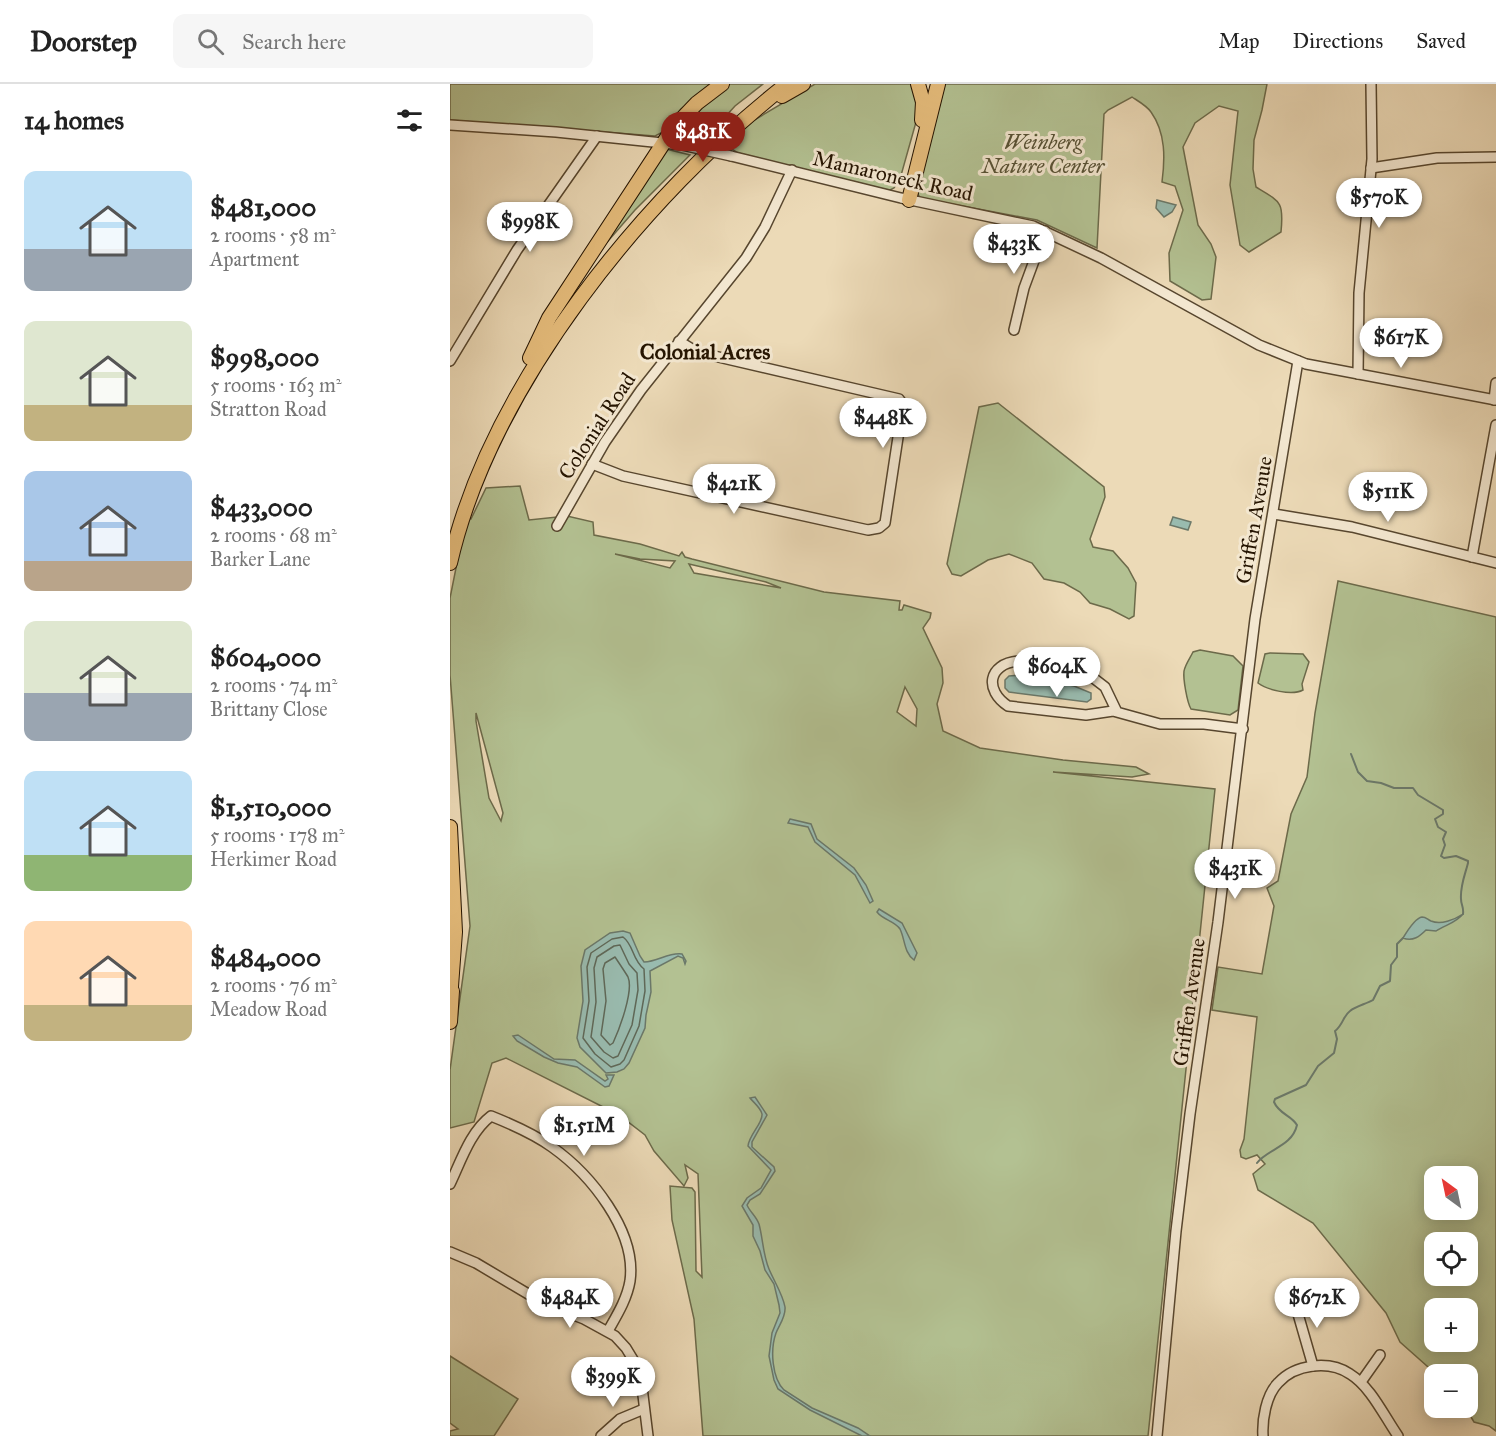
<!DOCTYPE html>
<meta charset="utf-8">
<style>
:root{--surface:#fff;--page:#f6f6f6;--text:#222;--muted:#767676;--line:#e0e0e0;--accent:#8f2418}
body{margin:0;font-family:"IM FELL Great Primer",serif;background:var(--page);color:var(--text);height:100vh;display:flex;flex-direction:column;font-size:22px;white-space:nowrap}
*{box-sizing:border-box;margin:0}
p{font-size:20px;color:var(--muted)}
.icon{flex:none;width:33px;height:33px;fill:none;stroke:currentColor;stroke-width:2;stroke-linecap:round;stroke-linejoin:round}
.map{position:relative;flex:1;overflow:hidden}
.drawer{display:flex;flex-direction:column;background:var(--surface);width:450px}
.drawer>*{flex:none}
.needle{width:39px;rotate:327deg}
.buttons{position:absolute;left:974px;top:1082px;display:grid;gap:12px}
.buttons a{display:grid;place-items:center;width:54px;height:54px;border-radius:12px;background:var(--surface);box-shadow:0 3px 15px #0003;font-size:30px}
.price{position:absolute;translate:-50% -51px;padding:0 14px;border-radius:21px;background:#fff;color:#222;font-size:20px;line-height:39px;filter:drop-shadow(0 2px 3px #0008)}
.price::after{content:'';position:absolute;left:50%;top:36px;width:18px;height:14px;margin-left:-9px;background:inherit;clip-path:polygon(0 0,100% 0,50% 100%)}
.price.selected{background:var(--accent);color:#fff}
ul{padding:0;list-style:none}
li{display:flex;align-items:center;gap:18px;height:150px;padding:0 24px}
li span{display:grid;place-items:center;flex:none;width:168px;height:120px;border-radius:12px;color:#555}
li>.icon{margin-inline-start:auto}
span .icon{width:72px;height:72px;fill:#fffc;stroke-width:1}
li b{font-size:26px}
h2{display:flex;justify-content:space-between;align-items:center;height:72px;padding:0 24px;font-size:26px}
header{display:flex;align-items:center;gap:36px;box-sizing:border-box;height:84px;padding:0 30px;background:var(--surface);border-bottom:2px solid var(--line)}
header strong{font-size:28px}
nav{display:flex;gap:33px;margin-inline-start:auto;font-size:21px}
.search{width:420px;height:54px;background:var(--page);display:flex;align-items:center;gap:15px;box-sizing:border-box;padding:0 21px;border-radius:12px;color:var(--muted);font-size:22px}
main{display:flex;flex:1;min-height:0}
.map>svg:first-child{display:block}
.green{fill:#b3c192;stroke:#6c6a4a;stroke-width:1.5;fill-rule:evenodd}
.water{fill:#99bbaf;stroke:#6b7869;stroke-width:1.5}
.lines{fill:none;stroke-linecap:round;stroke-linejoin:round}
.shore{stroke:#5f6858;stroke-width:1.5}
.stream{stroke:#6b7869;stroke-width:2}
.minor-casing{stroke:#57462e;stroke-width:12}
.highway-casing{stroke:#251401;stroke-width:16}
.minor{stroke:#f3e7d0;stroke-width:9}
.highway{stroke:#e6bd7c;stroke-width:14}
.minor-bridge-casing{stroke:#57462e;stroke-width:12;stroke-linecap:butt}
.minor-bridge{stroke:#f3e7d0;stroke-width:9}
.labels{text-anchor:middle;stroke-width:6;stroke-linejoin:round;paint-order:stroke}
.park-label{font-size:21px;font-style:italic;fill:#575134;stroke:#f3e7d0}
.street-label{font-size:21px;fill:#251401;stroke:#f3e7d0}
.neighbourhood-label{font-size:22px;font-weight:bold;fill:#251401;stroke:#f3e7d0}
</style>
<header>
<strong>Doorstep</strong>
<div class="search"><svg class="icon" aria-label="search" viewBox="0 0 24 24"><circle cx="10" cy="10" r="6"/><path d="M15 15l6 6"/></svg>Search here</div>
<nav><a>Map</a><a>Directions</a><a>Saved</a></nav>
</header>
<main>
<section class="drawer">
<h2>14 homes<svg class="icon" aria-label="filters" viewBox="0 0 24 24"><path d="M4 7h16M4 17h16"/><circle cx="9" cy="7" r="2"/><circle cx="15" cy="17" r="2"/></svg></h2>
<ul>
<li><span style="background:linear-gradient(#bfe0f5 65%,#9aa5b1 0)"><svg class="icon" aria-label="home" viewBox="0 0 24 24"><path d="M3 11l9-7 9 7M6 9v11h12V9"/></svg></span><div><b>$481,000</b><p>2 rooms · 58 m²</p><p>Apartment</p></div></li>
<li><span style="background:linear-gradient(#dfe7d0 70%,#c2b280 0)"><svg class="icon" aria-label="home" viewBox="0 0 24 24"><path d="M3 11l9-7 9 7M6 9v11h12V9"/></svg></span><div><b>$998,000</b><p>5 rooms · 163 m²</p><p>Stratton Road</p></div></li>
<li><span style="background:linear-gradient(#a9c7e8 75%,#b9a48a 0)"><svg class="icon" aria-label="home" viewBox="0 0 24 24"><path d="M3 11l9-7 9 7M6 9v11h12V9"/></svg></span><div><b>$433,000</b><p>2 rooms · 68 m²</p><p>Barker Lane</p></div></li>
<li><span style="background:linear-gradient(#dfe7d0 60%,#9aa5b1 0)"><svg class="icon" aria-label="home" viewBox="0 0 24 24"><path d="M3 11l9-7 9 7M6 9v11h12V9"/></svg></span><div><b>$604,000</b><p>2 rooms · 74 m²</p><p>Brittany Close</p></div></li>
<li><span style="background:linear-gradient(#bfe0f5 70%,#8fb573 0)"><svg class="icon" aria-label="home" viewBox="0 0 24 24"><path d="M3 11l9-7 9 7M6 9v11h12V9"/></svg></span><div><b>$1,510,000</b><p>5 rooms · 178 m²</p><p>Herkimer Road</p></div></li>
<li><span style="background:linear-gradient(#ffd9b3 70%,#c2b280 0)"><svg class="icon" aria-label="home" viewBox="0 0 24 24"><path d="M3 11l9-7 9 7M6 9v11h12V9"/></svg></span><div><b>$484,000</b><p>2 rooms · 76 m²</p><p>Meadow Road</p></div></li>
</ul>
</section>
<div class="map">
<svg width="1046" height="1352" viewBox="0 0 1046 1352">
<rect width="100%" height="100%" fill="#ecdab7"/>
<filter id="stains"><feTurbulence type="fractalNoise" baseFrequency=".00333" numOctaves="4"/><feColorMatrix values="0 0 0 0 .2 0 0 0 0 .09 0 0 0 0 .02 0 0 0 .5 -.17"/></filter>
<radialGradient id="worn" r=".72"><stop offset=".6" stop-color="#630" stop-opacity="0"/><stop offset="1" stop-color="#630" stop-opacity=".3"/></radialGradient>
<g class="green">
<path d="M0 0H263L231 25 215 47 205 52 0 36Z"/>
<path d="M279 0H313L285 22 253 57 243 55 237 58C230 55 229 51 230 44L257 15Z"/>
<path d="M365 0H463L468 11V31L450 95 444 104 438 107 288 69 282 65 274 63 301 38Z"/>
<path d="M491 0H817L812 26 804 56 803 85 806 103C831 118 834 118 831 148L799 168 790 161 780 101 788 27 769 22 745 39 733 63 748 141 761 160 766 173 761 215 752 216 720 197 719 169 733 126 725 102 712 98C715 75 716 49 701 28 697 22 688 17 682 13L658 26 654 30 647 164 587 136 470 114 467 108Z"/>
<path d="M216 65 240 71 185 126 152 164Z"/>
<path d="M548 319 654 403 655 413 640 455 643 463 663 467 678 484 686 499 684 532 679 535 660 525 640 519 630 508 614 499 594 495 582 479 559 470 538 476 511 492 502 490 497 480 529 323Z"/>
<path d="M70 402 79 436 117 432 143 438 144 451 190 460 229 472 232 468 235 473 242 475 374 508 450 517 449 526H452L454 521 481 529 480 534 473 544 492 584 493 599 487 620 493 647 530 664 613 676 686 683 699 690 682 693 603 688 765 705 698 1352H253L244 1235 222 1136 220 1102 242 1104 245 1108 246 1187 252 1193 248 1090 235 1081 238 1094 234 1102 204 1067 195 1051 169 1031 56 974 42 979 24 1038 0 1044V986L20 842 0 591V514L16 434 21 435 36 404ZM165 470 190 475 225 477 220 484ZM239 480 316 498 331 504 244 489ZM455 603 467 625 466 642 447 628ZM26 629 53 729 51 737 39 714 26 637Z"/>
<path d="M888 497 1046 533V1347L1039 1342 1024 1338 1015 1323H1017V1290H986L950 1258 936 1229 863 1139 808 1106 803 1090 815 1080 807 1071 796 1075 791 1073 790 1066 794 1055 807 933 762 926 768 883 812 890 824 822 817 804 828 797 841 730 857 693 865 629ZM984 1092H1017V1125H984ZM984 1158H1017V1191H984ZM984 1224H1017V1257H984Z"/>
<path d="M750 566 783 572 793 582 788 626 780 631 741 625C737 618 733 595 734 587 735 581 740 574 743 568Z"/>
<path d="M820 569 853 570 859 578 852 600 853 606C842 612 817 606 808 599L815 570Z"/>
<path d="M0 1272 68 1315 44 1352H0V1347L8 1345 0 1339Z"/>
</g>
<g class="water">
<path d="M707 116 726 121 722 128 714 133 706 124Z"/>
<path d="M723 433 741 438 738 446 720 441Z"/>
<path d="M571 591 624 602 641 609V615L637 618 559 608 555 604V596L559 592Z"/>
<path d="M340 735 361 740 367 755 404 784 416 801 423 817 420 819 405 791 365 758 358 743 338 739Z"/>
<path d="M429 825 452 839 467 869 464 876C454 869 455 855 450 845 445 837 433 836 427 828Z"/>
<path d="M1013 830C1006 839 995 841 986 847L976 846C970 852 963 858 953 854 956 849 965 834 972 833 976 833 977 835 981 837 991 841 1004 836 1013 830Z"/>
<path d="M173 847 180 849 190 872 194 878C208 878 218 868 232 870L236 877 235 880 233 874 228 872 200 887 201 908 196 931 195 944 179 979 174 985 167 988 156 989 130 963 127 954 133 917 131 882 135 866 160 849Z"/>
<path d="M68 951 104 975 125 976 155 997 158 995 156 991H164L159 1002 155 1003 127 983 108 979 94 973 67 957 63 952Z"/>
<path d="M305 1013 317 1031 302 1058V1063L324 1083 325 1087 310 1110 300 1116 297 1121C300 1128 306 1132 309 1140 313 1155 313 1171 319 1185 324 1197 333 1211 335 1223 336 1233 329 1241 326 1249 320 1266 322 1294 334 1306L362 1324 408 1344 420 1352H412L360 1326 328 1305 324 1296 319 1272 322 1249 330 1229 329 1221 324 1200 315 1186 310 1167 303 1152V1141L292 1122 297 1114 311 1104 321 1086 298 1062C299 1051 313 1039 312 1030 311 1024 303 1018 300 1014Z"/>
</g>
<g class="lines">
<g class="shore">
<path d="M173 853C184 861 182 876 194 885L195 907 189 942 174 976 170 980 161 983 145 970 133 954 139 917 137 883 141 869 162 855Z"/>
<path d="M170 861 179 880 187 889 188 906 182 941 168 972 163 974 154 968 141 953 146 918 144 884 147 873 164 862Z"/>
<path d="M165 873C167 876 177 891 178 893 184 907 169 946 163 959L160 961 151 951 156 917 153 885 155 879Z"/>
</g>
<g class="stream">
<path d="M901 670 908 688 917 697 931 699 944 704H963L968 711 993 726V730L985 735 988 743 996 748 993 755 995 761 991 772 994 774 1006 772 1018 777V779C1015 791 1010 802 1011 815 1011 821 1014 823 1013 830"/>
<path d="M807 1079C817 1065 842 1063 847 1041 841 1031 829 1030 824 1018L825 1015 856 1001 868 982 884 969 887 955 885 947C893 941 893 932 900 927 906 922 916 920 923 916L930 902 940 897 941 881 947 873V860L953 854"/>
</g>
<defs>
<g id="minor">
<path d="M0 41 106 48 232 61"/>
<path d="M281 72 451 114 583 142 651 174 809 261 856 280 1046 316"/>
<path d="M921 84 987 74 1046 73"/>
<path d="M564 246 574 204 595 147"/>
<path d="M0 277 67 166 147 52"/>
<path d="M908 290 909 209 922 75 921 0"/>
<path d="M1044 316 1046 299"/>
<path d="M142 380 173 392 418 446 429 444 435 439 452 327V319L449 315 247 268 229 257"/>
<path d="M824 430 902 443 1046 479"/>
<path d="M107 442 155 358 191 306 296 174 315 143 342 86"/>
<path d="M1022 473 1046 341"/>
<path d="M667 628 655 603 642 593 568 577C538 580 534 606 558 622L636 631 663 627 710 640H754L793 645"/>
<path d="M0 1100C11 1077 20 1048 41 1032 61 1040 84 1050 102 1063 140 1090 187 1147 180 1197 177 1215 167 1231 158 1247"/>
<path d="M0 1168 26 1179 95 1220 134 1235 165 1252 176 1264 190 1287 198 1352"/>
<path d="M844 1216 863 1282"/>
<path d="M911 1298 930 1271"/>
<path d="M151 1352 170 1335 194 1325"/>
<path d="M707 1352 726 1147 740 1030 768 838 805 535 848 277"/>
<path d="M813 1352C812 1336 816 1311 828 1299 845 1280 879 1276 900 1290 921 1303 934 1332 948 1352"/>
</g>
<g id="highway">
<path d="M468 0 473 18 472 36"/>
<path d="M332 12 353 0"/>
<path d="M459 116 488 0"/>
<path d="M80 274 99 234 224 43 247 19 272 0"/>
<path d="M0 479C41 300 195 111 337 0"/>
<path d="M0 743 5 848 0 916"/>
<path d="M0 938 2 907"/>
</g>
</defs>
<use href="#minor" class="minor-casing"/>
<use href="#highway" class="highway-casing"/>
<use href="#minor" class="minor"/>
<use href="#highway" class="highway"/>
<defs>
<path id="minor-bridge" d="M232 61 281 72"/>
</defs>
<use href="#minor-bridge" class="minor-bridge-casing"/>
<use href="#minor-bridge" class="minor-bridge"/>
</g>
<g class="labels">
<g class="park-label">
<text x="593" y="65">Weinberg<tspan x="593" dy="24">Nature Center</tspan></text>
</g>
<g class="street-label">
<text transform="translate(443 92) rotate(13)" y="7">Mamaroneck Road</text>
<text transform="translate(147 342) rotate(-57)" y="7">Colonial Road</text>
<text transform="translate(804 436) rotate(-80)" y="7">Griffen Avenue</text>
<text transform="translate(739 918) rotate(-82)" y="7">Griffen Avenue</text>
</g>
<g class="neighbourhood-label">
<text x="255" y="275">Colonial Acres</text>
</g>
</g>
<rect width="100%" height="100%" filter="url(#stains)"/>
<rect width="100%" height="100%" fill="url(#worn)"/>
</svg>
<div class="buttons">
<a><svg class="needle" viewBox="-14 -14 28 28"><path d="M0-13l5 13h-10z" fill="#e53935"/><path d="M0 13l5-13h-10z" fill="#767676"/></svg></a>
<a><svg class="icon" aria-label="locate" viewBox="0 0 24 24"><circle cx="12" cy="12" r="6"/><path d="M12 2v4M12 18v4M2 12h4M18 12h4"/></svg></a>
<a>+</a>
<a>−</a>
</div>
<b class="price selected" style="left:253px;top:79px">$481K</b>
<b class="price" style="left:929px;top:145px">$570K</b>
<b class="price" style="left:80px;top:169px">$998K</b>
<b class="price" style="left:564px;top:191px">$433K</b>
<b class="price" style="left:951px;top:285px">$617K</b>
<b class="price" style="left:433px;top:365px">$448K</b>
<b class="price" style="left:284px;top:431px">$421K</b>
<b class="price" style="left:938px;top:439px">$511K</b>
<b class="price" style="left:607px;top:614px">$604K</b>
<b class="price" style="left:785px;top:816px">$431K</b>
<b class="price" style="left:134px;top:1073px">$1.51M</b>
<b class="price" style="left:120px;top:1245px">$484K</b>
<b class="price" style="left:867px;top:1245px">$672K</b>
<b class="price" style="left:163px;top:1324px">$399K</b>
</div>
</main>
